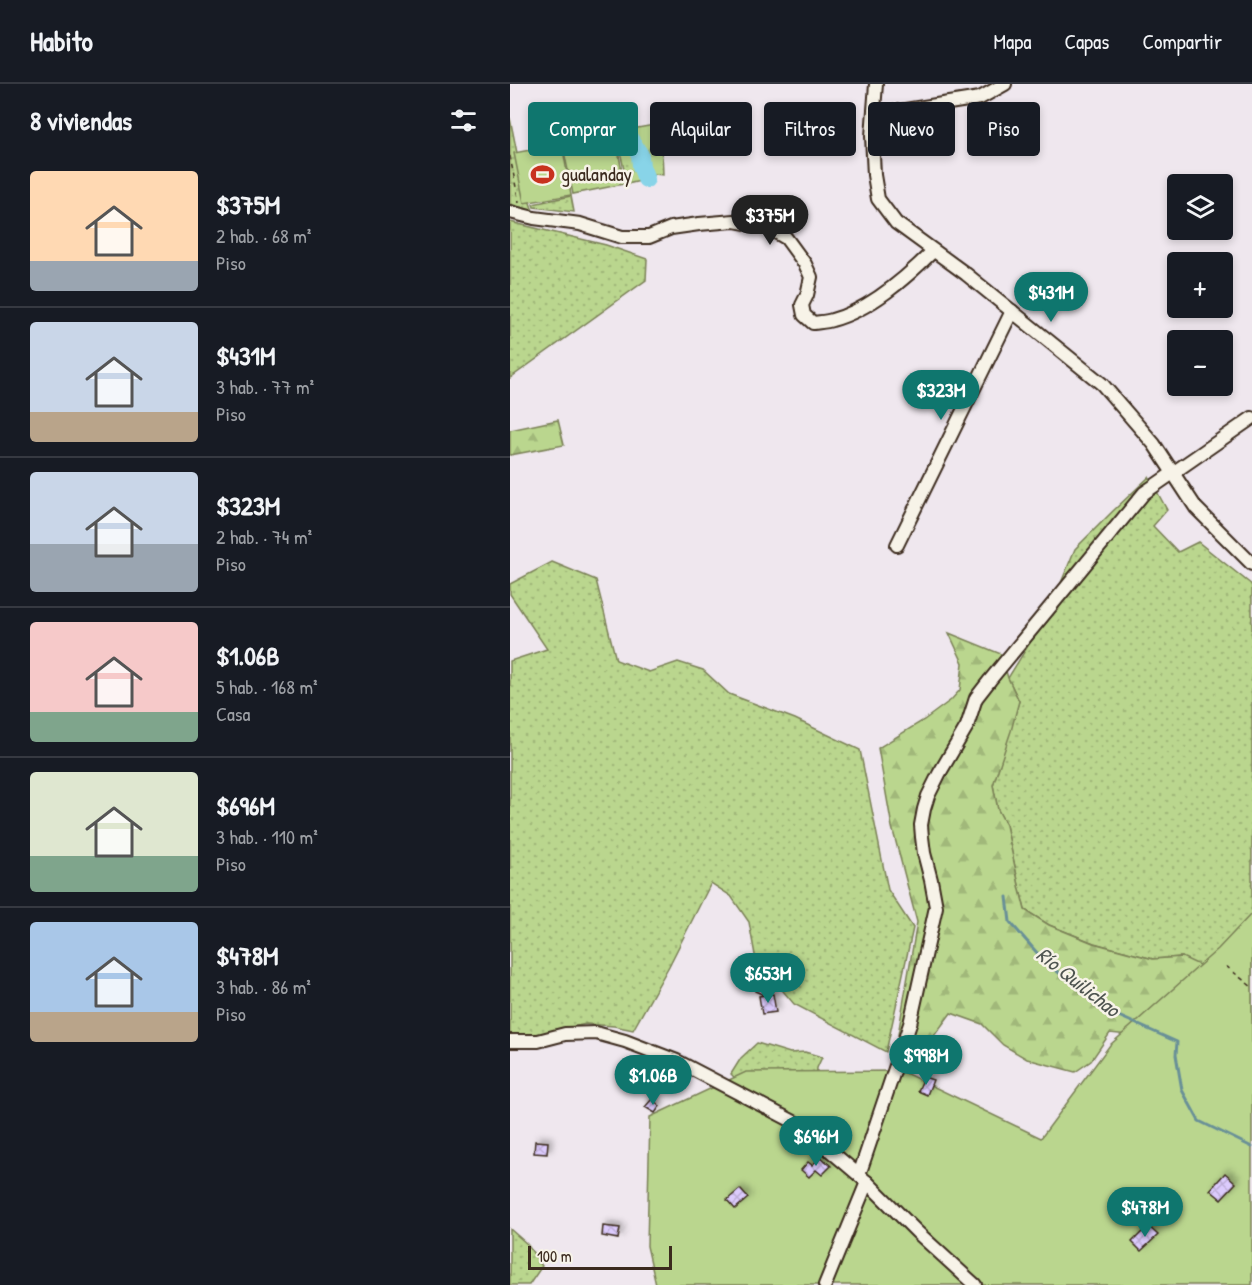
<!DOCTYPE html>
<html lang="es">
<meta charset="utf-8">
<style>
:root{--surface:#171b24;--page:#242831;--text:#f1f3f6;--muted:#9ea1a6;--line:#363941;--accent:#0f766e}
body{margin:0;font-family:"Patrick Hand",sans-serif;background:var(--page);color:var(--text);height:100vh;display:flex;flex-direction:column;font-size:22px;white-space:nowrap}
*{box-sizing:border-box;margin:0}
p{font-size:20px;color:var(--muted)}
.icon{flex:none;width:33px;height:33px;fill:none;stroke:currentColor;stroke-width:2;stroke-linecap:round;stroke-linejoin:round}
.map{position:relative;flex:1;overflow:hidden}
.details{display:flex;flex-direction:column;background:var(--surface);width:510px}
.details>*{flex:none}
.top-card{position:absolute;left:18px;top:18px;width:570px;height:54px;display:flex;gap:12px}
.buttons{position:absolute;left:657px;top:90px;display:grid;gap:12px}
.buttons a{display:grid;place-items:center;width:66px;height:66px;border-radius:6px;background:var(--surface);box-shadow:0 3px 9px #0003;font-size:30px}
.scale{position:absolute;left:18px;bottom:15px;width:144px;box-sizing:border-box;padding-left:6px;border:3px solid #3b2a1e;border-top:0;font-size:16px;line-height:21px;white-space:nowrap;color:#3b2a1e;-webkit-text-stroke:4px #f7f3e8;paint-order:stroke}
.price{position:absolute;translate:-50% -51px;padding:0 14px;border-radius:21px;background:var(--accent);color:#fff;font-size:20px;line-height:39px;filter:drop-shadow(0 2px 3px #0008)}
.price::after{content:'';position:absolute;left:50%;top:36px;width:18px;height:14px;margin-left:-9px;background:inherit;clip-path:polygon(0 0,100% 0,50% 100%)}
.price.selected{background:#222;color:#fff}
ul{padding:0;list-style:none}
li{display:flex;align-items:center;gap:18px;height:150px;padding:0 30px}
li+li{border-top:2px solid var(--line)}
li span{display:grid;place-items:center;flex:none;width:168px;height:120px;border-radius:6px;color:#555}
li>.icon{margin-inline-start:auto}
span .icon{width:72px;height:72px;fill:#fffc;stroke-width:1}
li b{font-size:26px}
h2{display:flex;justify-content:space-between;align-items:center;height:72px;padding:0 30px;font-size:26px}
.chip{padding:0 21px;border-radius:6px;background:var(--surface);box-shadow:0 3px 9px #0003;font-size:21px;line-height:54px}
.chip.selected{background:var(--accent);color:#fff}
header{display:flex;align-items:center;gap:36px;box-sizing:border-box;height:84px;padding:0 30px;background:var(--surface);border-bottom:2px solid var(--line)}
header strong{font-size:28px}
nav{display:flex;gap:33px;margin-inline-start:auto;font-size:21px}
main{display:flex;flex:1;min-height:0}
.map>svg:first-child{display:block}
.grass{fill:url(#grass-dots);stroke:#7a8056;stroke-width:1.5}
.forest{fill:url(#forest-firs);stroke:#7a8056;stroke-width:1.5}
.park{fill:#bad68e;stroke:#7a8056;stroke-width:1.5}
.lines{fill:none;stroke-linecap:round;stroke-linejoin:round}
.stream{stroke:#699097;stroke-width:3}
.river{stroke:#88d4e8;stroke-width:18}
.building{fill:url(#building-cross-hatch);stroke:#3b2a1e;stroke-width:1.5;filter:url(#shadow)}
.minor-casing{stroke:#3b2a1e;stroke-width:16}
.path{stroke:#3b2a1e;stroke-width:1.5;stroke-dasharray:4.5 4.5;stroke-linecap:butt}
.minor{stroke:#f7f3e8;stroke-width:12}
.labels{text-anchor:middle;stroke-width:5;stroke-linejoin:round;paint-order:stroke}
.poi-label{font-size:20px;fill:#3b2a1e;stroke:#f7f3e8;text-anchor:start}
.water-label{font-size:21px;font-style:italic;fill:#4e5450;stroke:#f7f3e8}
</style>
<header>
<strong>Habito</strong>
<nav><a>Mapa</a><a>Capas</a><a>Compartir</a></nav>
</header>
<main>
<section class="details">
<h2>8 viviendas<svg class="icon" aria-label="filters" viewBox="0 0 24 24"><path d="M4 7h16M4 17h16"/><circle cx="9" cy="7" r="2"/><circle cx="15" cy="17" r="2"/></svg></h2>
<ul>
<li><span style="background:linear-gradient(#ffd9b3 75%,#9aa5b1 0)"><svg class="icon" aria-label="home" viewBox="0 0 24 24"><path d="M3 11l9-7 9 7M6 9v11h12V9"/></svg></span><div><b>$375M</b><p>2 hab. · 68 m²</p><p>Piso</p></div></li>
<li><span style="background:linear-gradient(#c9d6e8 75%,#b9a48a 0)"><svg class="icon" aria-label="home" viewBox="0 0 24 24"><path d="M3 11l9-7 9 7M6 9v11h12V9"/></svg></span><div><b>$431M</b><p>3 hab. · 77 m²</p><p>Piso</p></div></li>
<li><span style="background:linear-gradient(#c9d6e8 60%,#9aa5b1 0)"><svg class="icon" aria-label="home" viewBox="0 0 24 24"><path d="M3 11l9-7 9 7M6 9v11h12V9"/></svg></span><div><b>$323M</b><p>2 hab. · 74 m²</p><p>Piso</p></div></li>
<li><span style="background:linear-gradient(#f6c9c9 75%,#7fa58c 0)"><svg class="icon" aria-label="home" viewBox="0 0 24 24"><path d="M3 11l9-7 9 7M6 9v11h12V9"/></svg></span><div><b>$1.06B</b><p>5 hab. · 168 m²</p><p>Casa</p></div></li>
<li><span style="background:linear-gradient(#dfe7d0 70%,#7fa58c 0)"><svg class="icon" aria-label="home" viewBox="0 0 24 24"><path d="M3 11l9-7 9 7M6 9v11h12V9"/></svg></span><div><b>$696M</b><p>3 hab. · 110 m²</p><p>Piso</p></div></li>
<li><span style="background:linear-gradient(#a9c7e8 75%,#b9a48a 0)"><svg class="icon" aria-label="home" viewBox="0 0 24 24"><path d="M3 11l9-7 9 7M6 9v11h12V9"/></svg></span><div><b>$478M</b><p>3 hab. · 86 m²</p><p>Piso</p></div></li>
</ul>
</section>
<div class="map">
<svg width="742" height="1201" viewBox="0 0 742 1201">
<defs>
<pattern id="grass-dots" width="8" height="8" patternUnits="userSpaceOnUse" patternTransform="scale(1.5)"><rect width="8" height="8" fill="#bad68e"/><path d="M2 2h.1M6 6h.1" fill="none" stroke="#a1b87a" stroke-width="1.8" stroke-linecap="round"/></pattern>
<pattern id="forest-firs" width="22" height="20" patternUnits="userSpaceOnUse" patternTransform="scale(1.5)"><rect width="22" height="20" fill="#bad68e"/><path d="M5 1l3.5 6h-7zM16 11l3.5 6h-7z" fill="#a1b87a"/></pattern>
<pattern id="building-cross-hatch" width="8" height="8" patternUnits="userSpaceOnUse" patternTransform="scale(1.5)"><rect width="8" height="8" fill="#dccbfd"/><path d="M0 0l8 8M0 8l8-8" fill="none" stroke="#beaed8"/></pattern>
<filter id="shadow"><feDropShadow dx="4" dy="-4" stdDeviation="3" flood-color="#0004"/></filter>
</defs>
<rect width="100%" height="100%" fill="#efe7ee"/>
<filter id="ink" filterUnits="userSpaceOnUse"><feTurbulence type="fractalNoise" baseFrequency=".0167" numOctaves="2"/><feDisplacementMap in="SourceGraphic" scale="12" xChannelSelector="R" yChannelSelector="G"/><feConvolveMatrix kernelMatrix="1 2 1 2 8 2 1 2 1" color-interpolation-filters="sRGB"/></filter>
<g filter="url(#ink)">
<g class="grass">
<path d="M0 34 13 99 23 127 0 120Z"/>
<path d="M113 47 126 65 135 96 117 100 106 48Z"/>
<path d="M61 112 64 128 24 123 23 120Z"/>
<path d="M0 138 96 161 137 175 136 196 0 294Z"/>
<path d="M639 393 657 426 643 442 668 468 688 458 742 501V935L672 873 643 875 584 859 539 841 515 826 510 806 496 741 488 726 483 701 509 617 498 594 539 528 565 465 603 427Z"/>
<path d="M42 478 86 496 106 576 139 588 168 578 193 586 219 610 285 635 350 666 378 806 403 844 376 968 284 920 268 901 247 882 239 838 221 812 201 799 159 882 123 946 104 942 76 940 14 953 0 951V577L37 565 0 510V500Z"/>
<path d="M247 959 280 969 295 968 312 973 307 984 306 999 238 1008 221 990 231 974Z"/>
<path d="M0 1145 17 1160 32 1182 19 1201H0Z"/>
</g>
<g class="forest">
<path d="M144 41C151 57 153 74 153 91L144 90 136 93 134 87 135 80 131 76 132 67 126 62 116 46Z"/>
<path d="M48 336 54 361 0 371V346Z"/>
<path d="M439 549 491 570 498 594 509 617 501 647 483 701 488 726 496 741 510 806 515 826 539 841 583 859 643 875 672 873 704 888 637 953 600 949 581 977 565 988 517 975 493 961 472 940 441 929 418 960 388 951 407 838 382 743 368 664 414 636 441 616 450 606 453 579Z"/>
</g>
<g class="park">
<path d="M105 48 114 100 63 110 52 58Z"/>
<path d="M52 60 61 111 14 119 4 69Z"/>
<path d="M742 829V1201H146L137 1162 140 1033 236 988 391 987 531 1054 600 961 708 865Z"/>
</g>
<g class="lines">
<path class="stream" d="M497 813 500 838 536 879 604 930 667 958 666 971 672 1006 689 1037 742 1063"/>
<path class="river" d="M110 36V40L130 71 131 82 136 95"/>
</g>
<g class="building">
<path d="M249 897 259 901 254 911 245 907Z"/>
<path d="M263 910 266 928 252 930 249 912Z"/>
<path d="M407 965 413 969 408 978 401 974Z"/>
<path d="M414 993 423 996 417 1011 408 1007Z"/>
<path d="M142 1015 150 1022 145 1029 135 1023Z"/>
<path d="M25 1057 38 1058 37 1070 24 1069Z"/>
<path d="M311 1073 321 1082 312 1091 306 1086 299 1093 291 1086 298 1078 302 1081Z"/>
<path d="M715 1089 726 1099 711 1115 700 1106Z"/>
<path d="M230 1105 238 1114 225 1125 217 1116Z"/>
<path d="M93 1142 110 1144 108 1155 92 1152Z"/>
<path d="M638 1142 648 1151 631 1167 622 1158Z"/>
</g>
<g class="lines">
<defs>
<g id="minor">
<path d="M366 0 362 52 364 91 368 115 386 139 456 190 592 300 644 360 686 424 742 480"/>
<path d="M364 31 470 14 495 0"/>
<path d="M0 128 24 134 70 140 112 153H139L161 144 189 140 224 137 257 143 276 154 295 180 301 193 297 211 292 221 294 231 303 239C309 238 316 238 322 236 360 226 396 194 423 167"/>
<path d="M387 461 502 227"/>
<path d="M0 957H28L55 950 86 949 115 957 167 977 290 1041 357 1098 407 1148 465 1201"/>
<path d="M349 1091 400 940 426 823 421 796 414 769 412 753 411 741 414 725 418 712 429 690 457 642 466 614 480 596 634 409 742 334"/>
<path d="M315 1201 357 1098"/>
</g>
</defs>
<use href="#minor" class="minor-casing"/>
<g class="path">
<path d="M0 72 9 119"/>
<path d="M716 882 742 903"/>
</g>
<use href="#minor" class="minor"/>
</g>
</g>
<defs>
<symbol id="stadium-bare" viewBox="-9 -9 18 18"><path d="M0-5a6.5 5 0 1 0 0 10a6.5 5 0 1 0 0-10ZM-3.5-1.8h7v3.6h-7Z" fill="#c8321e" stroke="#f7f3e8" stroke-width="2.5" paint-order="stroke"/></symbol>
</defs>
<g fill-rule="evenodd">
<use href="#stadium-bare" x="16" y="74" width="33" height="33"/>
</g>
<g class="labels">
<g class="poi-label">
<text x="51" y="97">gualanday</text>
</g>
<g class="water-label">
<text transform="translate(568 898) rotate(38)" y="7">Río Quilichao</text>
</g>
</g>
</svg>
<div class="buttons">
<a><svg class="icon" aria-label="layers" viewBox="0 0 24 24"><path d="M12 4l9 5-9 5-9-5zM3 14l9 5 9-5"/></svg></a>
<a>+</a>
<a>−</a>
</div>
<div class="scale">100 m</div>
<b class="price selected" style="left:260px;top:162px">$375M</b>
<b class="price" style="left:541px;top:239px">$431M</b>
<b class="price" style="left:431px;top:337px">$323M</b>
<b class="price" style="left:258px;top:920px">$653M</b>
<b class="price" style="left:416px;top:1002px">$998M</b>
<b class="price" style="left:143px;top:1022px">$1.06B</b>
<b class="price" style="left:306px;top:1083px">$696M</b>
<b class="price" style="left:635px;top:1154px">$478M</b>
<div class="top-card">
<a class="chip selected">Comprar</a>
<a class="chip">Alquilar</a>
<a class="chip">Filtros</a>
<a class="chip">Nuevo</a>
<a class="chip">Piso</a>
</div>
</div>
</main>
